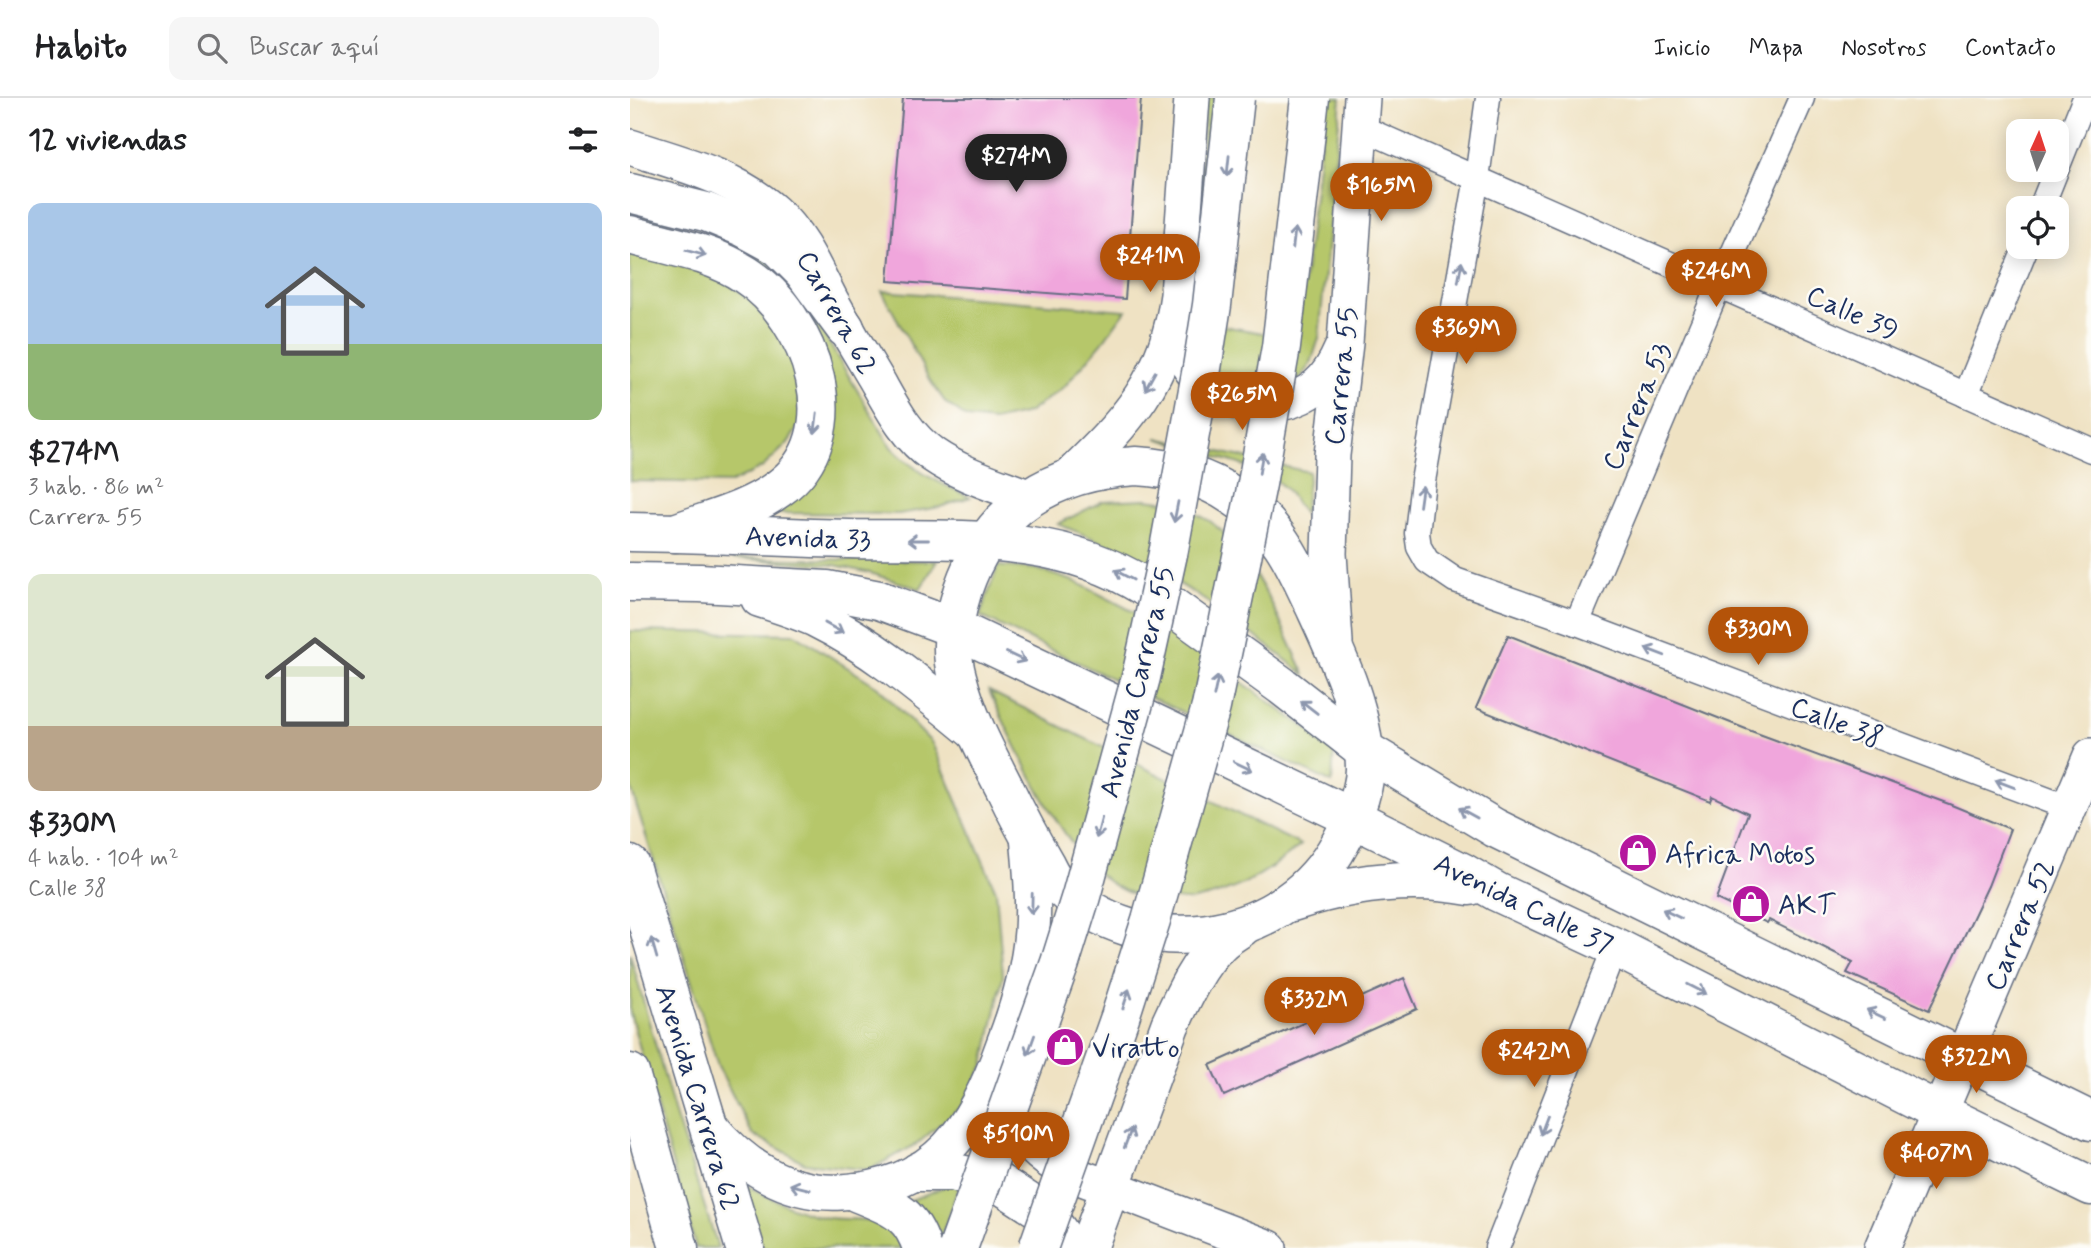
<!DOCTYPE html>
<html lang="es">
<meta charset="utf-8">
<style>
:root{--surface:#fff;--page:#f6f6f6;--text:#202124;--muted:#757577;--line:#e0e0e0;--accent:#b45309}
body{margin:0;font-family:Mynerve,sans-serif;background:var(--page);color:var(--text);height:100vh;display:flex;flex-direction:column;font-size:26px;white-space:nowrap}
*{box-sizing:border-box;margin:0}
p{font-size:23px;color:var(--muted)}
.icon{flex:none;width:38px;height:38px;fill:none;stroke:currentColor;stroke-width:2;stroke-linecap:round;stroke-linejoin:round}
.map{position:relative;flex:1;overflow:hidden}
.panel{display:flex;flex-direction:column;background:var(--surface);width:630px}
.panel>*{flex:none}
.needle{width:46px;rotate:3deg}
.fabs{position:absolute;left:1376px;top:21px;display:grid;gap:14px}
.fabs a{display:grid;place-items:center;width:63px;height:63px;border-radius:14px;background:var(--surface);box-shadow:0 4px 18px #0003;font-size:35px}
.price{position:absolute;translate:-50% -60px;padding:0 16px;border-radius:24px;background:var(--accent);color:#fff;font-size:23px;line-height:46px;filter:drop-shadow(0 2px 4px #0008)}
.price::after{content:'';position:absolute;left:50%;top:42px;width:21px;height:16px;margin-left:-10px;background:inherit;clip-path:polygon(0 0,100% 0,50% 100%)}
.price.active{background:#222;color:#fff}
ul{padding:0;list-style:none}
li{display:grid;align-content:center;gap:14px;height:371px;padding:0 28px}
li span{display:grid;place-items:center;height:217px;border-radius:14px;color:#555}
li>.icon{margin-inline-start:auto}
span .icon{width:126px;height:126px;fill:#fffc;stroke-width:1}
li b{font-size:30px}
h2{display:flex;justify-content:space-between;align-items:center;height:84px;padding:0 28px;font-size:30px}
header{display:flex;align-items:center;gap:42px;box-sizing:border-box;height:98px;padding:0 35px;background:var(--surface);border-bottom:2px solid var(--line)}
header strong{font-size:33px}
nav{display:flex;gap:38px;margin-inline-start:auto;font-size:24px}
.search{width:490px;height:63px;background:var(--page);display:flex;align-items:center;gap:18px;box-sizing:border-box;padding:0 24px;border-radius:14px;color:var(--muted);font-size:26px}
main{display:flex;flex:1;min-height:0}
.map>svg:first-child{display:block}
.green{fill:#b6c76a;stroke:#687b64;stroke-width:2}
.building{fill:#f0a6dc}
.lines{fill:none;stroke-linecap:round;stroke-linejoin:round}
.street-casing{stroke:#656e81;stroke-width:27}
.secondary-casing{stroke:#656e81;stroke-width:38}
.primary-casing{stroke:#656e81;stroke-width:41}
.highway-casing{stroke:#656e81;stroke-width:41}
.street{stroke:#fff;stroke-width:24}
.secondary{stroke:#fff;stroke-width:35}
.primary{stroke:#fff;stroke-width:38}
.highway{stroke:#fff;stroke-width:38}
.primary-bridge-casing{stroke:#656e81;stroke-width:41;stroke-linecap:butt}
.primary-bridge{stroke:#fff;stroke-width:38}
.oneway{stroke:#8d97ae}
.labels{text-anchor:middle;stroke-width:5;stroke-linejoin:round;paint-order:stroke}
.street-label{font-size:28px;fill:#1b2f5e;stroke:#fdfcf7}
.poi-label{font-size:28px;fill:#1b2f5e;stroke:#fdfcf7;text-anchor:start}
</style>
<header>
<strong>Habito</strong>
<div class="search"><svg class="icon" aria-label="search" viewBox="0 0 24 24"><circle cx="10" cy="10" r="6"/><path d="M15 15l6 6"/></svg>Buscar aquí</div>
<nav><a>Inicio</a><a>Mapa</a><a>Nosotros</a><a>Contacto</a></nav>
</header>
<main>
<section class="panel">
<h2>12 viviendas<svg class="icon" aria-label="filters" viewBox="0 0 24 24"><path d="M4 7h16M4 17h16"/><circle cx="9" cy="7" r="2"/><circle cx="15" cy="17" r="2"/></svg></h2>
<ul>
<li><span style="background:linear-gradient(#a9c7e8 65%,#8fb573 0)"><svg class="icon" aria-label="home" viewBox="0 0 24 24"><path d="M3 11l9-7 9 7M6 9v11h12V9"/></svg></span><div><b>$274M</b><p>3 hab. · 86 m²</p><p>Carrera 55</p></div></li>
<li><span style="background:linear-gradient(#dfe7d0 70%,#b9a48a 0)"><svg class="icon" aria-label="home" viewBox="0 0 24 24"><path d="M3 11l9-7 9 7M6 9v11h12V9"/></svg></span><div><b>$330M</b><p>4 hab. · 104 m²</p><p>Calle 38</p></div></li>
</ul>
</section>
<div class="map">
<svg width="1461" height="1150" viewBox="0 0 1461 1150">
<rect width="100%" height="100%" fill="#fdfcf7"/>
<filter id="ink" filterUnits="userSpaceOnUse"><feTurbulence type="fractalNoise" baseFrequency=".0143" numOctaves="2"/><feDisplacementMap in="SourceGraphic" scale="14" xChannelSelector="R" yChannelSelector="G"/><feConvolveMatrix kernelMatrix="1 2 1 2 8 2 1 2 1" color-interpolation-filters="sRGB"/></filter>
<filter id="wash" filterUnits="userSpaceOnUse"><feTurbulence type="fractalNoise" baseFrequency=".00686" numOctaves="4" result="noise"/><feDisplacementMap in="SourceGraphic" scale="28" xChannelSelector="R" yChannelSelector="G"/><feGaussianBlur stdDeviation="1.57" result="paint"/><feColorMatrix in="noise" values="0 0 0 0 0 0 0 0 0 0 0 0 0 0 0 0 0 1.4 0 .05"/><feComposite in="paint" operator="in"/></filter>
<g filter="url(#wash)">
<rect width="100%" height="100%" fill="#efe2c3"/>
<g class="green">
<path d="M576 0H586L565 223 667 241 696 0H711L689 240 681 265 668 283 625 292 599 284 572 262 560 240Z"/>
<path d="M0 111 115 149 139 164 165 188 261 349C286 375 308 384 340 399L310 409 268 416 142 415 181 382 196 362 204 345V317L156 196 0 121Z"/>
<path d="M0 155 88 178 127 206 162 246 172 324 157 346 133 369 101 385 0 383Z"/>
<path d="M252 193 496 212 472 245 435 288 398 315 363 323 337 320 316 305 299 281Z"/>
<path d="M527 340 679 374 674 416 656 391 642 379 609 366Z"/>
<path d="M516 401 546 405 580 423 608 447 639 500 675 577C618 531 558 486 492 454 472 443 449 435 428 426L473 403Z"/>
<path d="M103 460 307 463 290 491 240 475 205 467Z"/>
<path d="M368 468 406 471 446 484 502 513 554 543 704 650 702 685 350 518Z"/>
<path d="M0 533 165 536 248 589 302 645 366 793 373 878 354 967 333 1007 287 1046 239 1072 175 1065 122 1036 88 968 0 687Z"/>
<path d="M359 593 671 747C638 774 607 794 564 802 555 803 546 801 537 800 524 799 507 798 495 793 438 770 386 647 359 593Z"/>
<path d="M0 856 44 1013 88 1150H66L0 915Z"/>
<path d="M331 1082 307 1150 281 1102Z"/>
<path d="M112 1085C138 1099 163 1112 192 1119 211 1123 240 1118 257 1128 265 1133 269 1141 271 1150H132Z"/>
</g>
<g id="blocks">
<g class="building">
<path d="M273 0H511L495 201 258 183Z"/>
<path d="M878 537 1121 633 1319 706 1380 731 1358 788 1299 912 1217 875 1223 864 1139 822 1137 825 1086 801 1118 715 1082 698 1080 703 846 610Z"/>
<path d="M774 880 787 911 594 998 580 967Z"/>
</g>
</g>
</g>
<g filter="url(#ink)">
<use href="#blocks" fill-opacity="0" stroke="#656e81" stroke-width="2"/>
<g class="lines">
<defs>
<g id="street">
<path d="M858 0 847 80 793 383 787 435 789 449 797 463 825 482 947 525 1439 710"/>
<path d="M730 29 1461 352"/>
<path d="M1411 110 1455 0"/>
<path d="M1336 297 1396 149"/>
<path d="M947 525 1089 187 1172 0"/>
<path d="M867 1150 985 849"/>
</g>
<g id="secondary">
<path d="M0 49C49 65 104 78 144 114 170 137 185 172 201 203 215 229 230 255 246 281 262 309 276 338 303 357 332 377 367 387 400 400"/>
<path d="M555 260C578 310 646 321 687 288 699 278 706 265 712 251"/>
<path d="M438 380C496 324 537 282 548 197L562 0"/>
<path d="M705 544 699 456 702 357 715 245 732 0"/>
<path d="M366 992C392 1048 420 1073 480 1089L639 1150"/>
<path d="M79 1027C112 1067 157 1097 211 1094 307 1090 345 1029 374 946 388 910 399 872 402 833 404 801 401 770 398 738"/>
<path d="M1252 1150 1461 658"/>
</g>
<g id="primary">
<path d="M506 368C541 370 574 378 603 398 622 410 640 427 652 446 665 465 674 487 684 507 708 559 734 612 735 670 735 695 718 733 705 754 647 848 510 865 430 789 423 783 419 774 415 766 401 742 388 718 376 693 357 656 337 619 327 579 319 551 324 519 333 491 361 409 423 373 506 368Z"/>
<path d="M0 434C73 435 146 439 219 441 322 443 424 432 515 489L652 588 733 651 865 730 1461 1023"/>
<path d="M0 484 70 485 197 492 249 502 324 530 723 720 832 774 867 794 985 849 1309 1014 1461 1088"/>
<path d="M130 500C149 506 168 512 186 520 245 549 295 592 345 633"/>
<path d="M662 804C719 785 780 777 840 788"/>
<path d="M288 1074H321L367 1084 415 1115 440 1150"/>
<path d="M458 1150 540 927C553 899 567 867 590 845 596 839 605 834 612 829"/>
</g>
<g id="highway">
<path d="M0 95 76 114 115 130 148 148 173 173 215 230"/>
<path d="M0 137C39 148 81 154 116 177 181 219 224 338 148 391 118 413 79 422 45 435"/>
<path d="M0 767 115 1150"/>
<path d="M0 975 49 1150"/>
<path d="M226 1094C260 1109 280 1112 292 1150"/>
</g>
</defs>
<use href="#street" class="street-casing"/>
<use href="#secondary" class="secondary-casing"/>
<use href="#primary" class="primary-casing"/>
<use href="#highway" class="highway-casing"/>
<use href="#street" class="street"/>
<use href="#secondary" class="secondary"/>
<use href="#primary" class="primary"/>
<use href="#highway" class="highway"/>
<defs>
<g id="primary-bridge">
<path d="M328 1150 430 865 451 798 511 579 539 451 572 270 582 207 605 0"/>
<path d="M408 1150 490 919 521 822 581 609 627 386 651 249 680 0"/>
</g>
</defs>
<use href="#primary-bridge" class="primary-bridge-casing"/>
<use href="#primary-bridge" class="primary-bridge"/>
</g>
<defs><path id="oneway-shaft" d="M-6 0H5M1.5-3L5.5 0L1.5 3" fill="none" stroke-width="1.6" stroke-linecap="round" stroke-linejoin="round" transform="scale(1.75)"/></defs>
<g class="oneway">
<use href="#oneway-shaft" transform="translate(598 68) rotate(96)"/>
<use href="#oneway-shaft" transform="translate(664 140) rotate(-83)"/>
<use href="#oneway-shaft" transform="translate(66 155) rotate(15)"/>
<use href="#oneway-shaft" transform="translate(830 174) rotate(-80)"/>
<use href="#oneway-shaft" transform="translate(520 283) rotate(119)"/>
<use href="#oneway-shaft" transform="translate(186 325) rotate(97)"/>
<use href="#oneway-shaft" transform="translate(631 365) rotate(-80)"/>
<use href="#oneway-shaft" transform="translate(791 398) rotate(-82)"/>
<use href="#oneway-shaft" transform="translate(546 414) rotate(101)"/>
<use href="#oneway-shaft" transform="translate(288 442) rotate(-180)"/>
<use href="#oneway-shaft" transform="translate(494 477) rotate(-152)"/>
<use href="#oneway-shaft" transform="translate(204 530) rotate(29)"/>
<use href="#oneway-shaft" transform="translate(1025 554) rotate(-159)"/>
<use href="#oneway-shaft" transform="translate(386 559) rotate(25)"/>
<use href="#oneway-shaft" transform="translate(586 588) rotate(-78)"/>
<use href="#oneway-shaft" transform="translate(679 609) rotate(-142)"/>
<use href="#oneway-shaft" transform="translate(613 668) rotate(25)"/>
<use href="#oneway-shaft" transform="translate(1375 686) rotate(-159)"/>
<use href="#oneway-shaft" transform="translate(838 715) rotate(-151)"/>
<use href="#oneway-shaft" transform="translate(469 730) rotate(105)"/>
<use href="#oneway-shaft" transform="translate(402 806) rotate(91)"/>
<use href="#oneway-shaft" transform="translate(1042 816) rotate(-154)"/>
<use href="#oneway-shaft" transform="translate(24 850) rotate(-106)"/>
<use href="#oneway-shaft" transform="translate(1067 891) rotate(27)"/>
<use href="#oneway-shaft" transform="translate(496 901) rotate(-72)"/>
<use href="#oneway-shaft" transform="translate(1246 916) rotate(-154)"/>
<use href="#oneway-shaft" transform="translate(401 947) rotate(110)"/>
<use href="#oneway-shaft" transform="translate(914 1027) rotate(111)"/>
<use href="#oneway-shaft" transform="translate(498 1040) rotate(-69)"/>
<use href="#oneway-shaft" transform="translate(170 1089) rotate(-166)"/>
</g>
</g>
<defs>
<symbol id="shop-disc" viewBox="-11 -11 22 22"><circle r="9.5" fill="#b5179e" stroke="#fdfcf7"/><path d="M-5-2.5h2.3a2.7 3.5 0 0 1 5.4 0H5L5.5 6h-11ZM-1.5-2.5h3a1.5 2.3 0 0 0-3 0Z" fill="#fff"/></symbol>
</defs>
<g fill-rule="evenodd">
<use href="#shop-disc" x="986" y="733" width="44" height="44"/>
<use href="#shop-disc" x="1099" y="784" width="44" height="44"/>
<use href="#shop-disc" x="413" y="927" width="44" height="44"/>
</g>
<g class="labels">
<g class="street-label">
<text transform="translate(208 214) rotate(61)" y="10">Carrera 62</text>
<text transform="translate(1223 214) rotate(24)" y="10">Calle 39</text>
<text transform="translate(710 278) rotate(-84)" y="10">Carrera 55</text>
<text transform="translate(1006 308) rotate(-67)" y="10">Carrera 53</text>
<text transform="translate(178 439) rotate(2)" y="10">Avenida 33</text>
<text transform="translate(506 584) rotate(-76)" y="10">Avenida Carrera 55</text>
<text transform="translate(1207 623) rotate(21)" y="10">Calle 38</text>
<text transform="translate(894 805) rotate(26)" y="10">Avenida Calle 37</text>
<text transform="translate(1389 827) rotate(-67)" y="10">Carrera 52</text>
<text transform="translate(69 999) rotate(73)" y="10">Avenida Carrera 62</text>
</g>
<g class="poi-label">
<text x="1035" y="765">Africa Motos</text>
<text x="1148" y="816">AKT</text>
<text x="462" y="959">Viratto</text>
</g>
</g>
</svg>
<div class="fabs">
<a><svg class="needle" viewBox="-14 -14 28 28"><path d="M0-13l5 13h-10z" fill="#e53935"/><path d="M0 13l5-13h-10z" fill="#757577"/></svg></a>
<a><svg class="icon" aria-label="locate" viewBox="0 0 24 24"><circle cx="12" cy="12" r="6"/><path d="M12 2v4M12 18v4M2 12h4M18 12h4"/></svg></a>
</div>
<b class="price active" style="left:386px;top:96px">$274M</b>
<b class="price" style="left:751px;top:125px">$165M</b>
<b class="price" style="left:520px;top:196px">$241M</b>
<b class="price" style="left:1086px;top:211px">$246M</b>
<b class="price" style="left:836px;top:268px">$369M</b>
<b class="price" style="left:612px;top:334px">$265M</b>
<b class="price" style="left:1128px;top:569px">$330M</b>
<b class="price" style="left:684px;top:939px">$332M</b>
<b class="price" style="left:904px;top:991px">$242M</b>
<b class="price" style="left:1346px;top:997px">$322M</b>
<b class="price" style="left:388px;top:1074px">$510M</b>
<b class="price" style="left:1306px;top:1093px">$407M</b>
</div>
</main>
